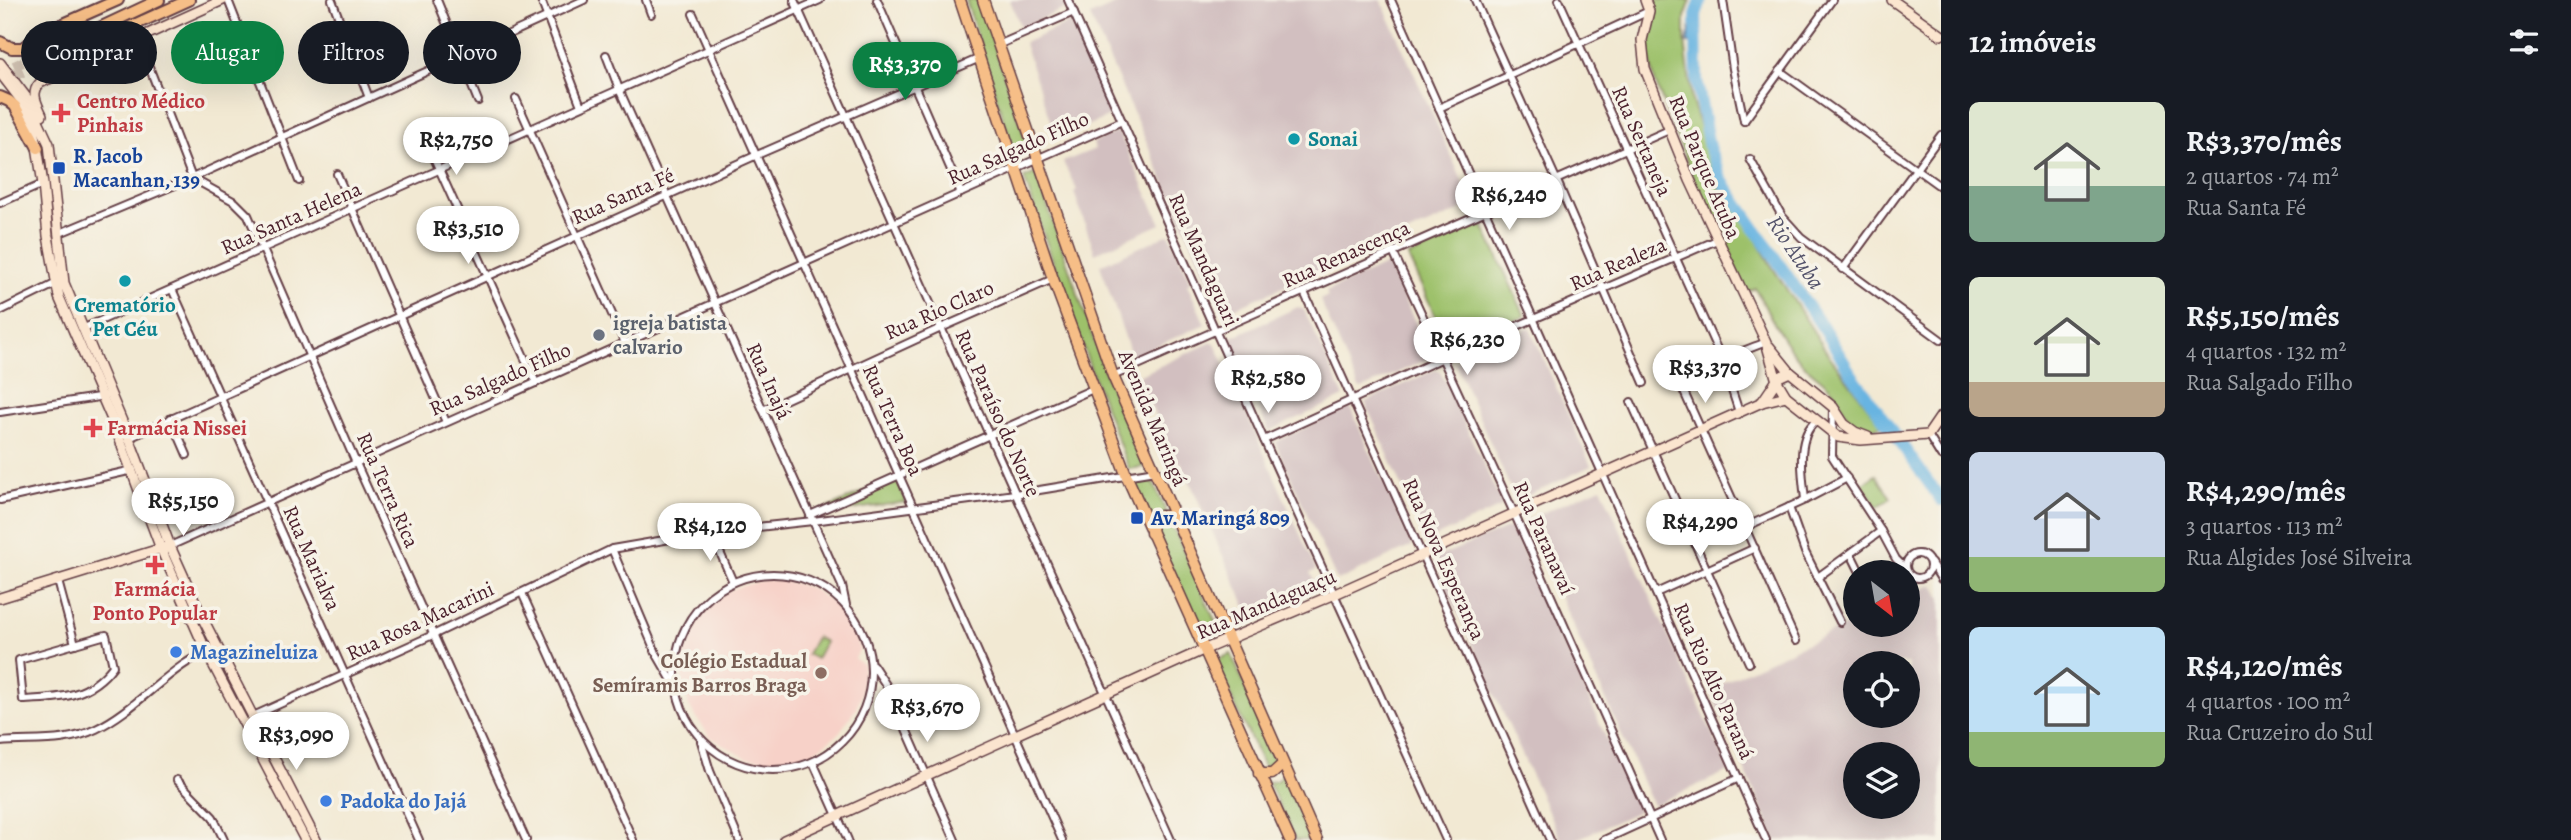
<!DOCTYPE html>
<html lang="pt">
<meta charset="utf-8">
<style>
:root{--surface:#171b24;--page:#20242c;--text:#f1f3f6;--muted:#9ea1a6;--accent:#0b8043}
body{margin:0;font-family:Alegreya,serif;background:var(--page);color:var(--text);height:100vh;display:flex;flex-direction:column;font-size:26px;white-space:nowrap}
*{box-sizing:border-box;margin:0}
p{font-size:23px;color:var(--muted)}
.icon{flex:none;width:38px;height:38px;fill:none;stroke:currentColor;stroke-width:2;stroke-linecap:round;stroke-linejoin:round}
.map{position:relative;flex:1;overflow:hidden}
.drawer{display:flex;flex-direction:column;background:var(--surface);width:630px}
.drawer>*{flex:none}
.top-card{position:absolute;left:21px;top:21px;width:665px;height:63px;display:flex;gap:14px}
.needle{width:46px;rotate:149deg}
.controls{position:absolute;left:1843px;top:560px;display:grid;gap:14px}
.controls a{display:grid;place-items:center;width:77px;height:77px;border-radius:50%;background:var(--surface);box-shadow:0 7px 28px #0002;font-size:35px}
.price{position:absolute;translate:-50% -60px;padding:0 16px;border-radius:24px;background:#fff;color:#222;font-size:23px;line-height:46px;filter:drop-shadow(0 2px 4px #0008)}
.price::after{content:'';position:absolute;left:50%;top:42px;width:21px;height:16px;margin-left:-10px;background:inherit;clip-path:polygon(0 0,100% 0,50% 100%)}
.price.current{background:var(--accent);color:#fff}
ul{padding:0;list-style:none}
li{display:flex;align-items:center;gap:21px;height:175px;padding:0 28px}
li span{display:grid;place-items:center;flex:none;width:196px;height:140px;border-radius:10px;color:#555}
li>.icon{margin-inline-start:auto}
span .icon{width:84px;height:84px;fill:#fffc;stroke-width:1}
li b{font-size:30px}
h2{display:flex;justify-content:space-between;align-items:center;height:84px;padding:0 28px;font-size:30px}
.chip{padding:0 24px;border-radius:32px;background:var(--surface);box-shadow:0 7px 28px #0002;font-size:24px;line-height:63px}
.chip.current{background:var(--accent);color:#fff}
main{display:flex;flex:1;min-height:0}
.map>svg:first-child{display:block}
.built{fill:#f7d1c8}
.industrial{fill:#d2bfc0;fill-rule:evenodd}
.green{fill:#9dc16a;stroke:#74704a;stroke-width:2}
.water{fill:#68b4e1;stroke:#596a86;stroke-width:2}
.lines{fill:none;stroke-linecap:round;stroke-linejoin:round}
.river{stroke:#68b4e1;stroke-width:12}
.highway-tunnel{stroke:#d0c1b1;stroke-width:10;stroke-dasharray:10 5;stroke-linecap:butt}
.street-casing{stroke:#633d44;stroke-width:10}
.secondary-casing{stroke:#633d44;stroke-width:12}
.primary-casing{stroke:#633d44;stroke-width:13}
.highway-casing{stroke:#633d44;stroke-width:14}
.street{stroke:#fff;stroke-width:6}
.secondary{stroke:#fbe5cf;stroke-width:9}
.primary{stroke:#f6be87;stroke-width:10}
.highway{stroke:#f6be87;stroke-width:10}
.health-dot{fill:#e0444e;stroke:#f7f3e8;stroke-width:2.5}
.culture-dot{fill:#0f9aa8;stroke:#f7f3e8;stroke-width:2.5}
.transit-dot{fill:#1a4fb4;stroke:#f7f3e8;stroke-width:2.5}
.worship-dot{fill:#6b7280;stroke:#f7f3e8;stroke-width:2.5}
.shop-dot{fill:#3f7fe0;stroke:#f7f3e8;stroke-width:2.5}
.education-dot{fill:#8d6e63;stroke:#f7f3e8;stroke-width:2.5}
.labels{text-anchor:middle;stroke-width:7;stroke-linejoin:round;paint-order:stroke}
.health-label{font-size:21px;font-weight:bold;fill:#be3a42;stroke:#f7f3e8;text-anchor:start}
.culture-label{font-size:21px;font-weight:bold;fill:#0d838f;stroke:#f7f3e8;text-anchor:start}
.street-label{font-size:21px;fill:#4a1f2b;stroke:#f7f3e8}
.transit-label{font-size:21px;font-weight:bold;fill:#164399;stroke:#f7f3e8;text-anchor:start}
.worship-label{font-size:21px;font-weight:bold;fill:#5b616d;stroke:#f7f3e8;text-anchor:start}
.shop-label{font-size:21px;font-weight:bold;fill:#366cbe;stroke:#f7f3e8;text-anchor:start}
.education-label{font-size:21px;font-weight:bold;fill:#785e54;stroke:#f7f3e8;text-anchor:end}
.water-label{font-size:23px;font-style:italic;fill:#54536b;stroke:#f7f3e8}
</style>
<main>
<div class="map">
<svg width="1941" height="840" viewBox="0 0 1941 840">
<rect width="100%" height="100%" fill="#f7f3e8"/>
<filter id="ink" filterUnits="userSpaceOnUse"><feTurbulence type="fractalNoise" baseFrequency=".0143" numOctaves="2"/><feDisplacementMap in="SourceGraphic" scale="14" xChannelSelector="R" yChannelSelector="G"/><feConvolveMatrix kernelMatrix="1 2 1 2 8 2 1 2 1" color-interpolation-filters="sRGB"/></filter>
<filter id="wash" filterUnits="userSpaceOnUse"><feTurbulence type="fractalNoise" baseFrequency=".00686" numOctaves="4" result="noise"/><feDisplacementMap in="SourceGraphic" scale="28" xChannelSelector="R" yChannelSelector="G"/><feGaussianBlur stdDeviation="1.57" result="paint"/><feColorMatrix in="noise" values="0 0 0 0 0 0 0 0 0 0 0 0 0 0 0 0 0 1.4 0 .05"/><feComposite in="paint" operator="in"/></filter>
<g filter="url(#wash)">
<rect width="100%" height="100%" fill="#f2e9d3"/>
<path class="built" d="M765 580H783L798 584 811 588 833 603 842 612 856 636 860 648 855 659 864 665 861 695 856 709 838 734 811 754 777 762 747 758 710 737 689 707 682 677 685 646 700 616 722 595 735 588Z"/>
<g class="industrial">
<path d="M1010 0H1062L1065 6 1064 9 1021 28Z"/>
<path d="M1126 0H1381L1473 205 1223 313 1090 16Z"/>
<path d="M1071 22 1111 113 1110 116 1058 138H1056L1024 43Z"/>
<path d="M1116 132 1119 133 1161 224 1095 253 1074 192 1077 190 1063 162 1095 149 1093 143Z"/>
<path d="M1169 234 1191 282 1187 284 1205 324 1132 357 1100 265Z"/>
<path d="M1387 264 1432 357 1362 389 1359 388 1320 300 1328 296 1326 292Z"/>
<path d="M1298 307 1304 310 1344 397 1269 431 1228 339Z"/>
<path d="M1530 328 1591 466 1516 501 1455 362Z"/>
<path d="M1212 342 1215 343 1316 570 1310 573 1316 584 1262 607 1264 613 1251 618 1181 462 1176 463 1138 376Z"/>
<path d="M1435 370 1440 371 1502 504 1501 507 1426 541 1365 402Z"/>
<path d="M1350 407 1412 546 1337 581 1275 442Z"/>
<path d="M1601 487 1729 771 1653 805 1526 520Z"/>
<path d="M1507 528H1512L1639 811 1575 840H1561L1433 559Z"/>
<path d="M1932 585 1935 586 1941 599V840H1776L1709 689 1855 621V625H1908V597ZM1855 663H1908V716H1855ZM1855 754H1908V807H1855Z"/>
</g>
<g class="green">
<path d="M966 0H979L1028 147 1014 153Z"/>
<path d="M1651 0H1691L1685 17V41L1692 101 1720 190 1748 224 1771 265 1828 354 1882 425 1865 432C1845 421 1847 413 1836 395 1828 382 1811 373 1801 362 1781 340 1769 313 1755 288L1746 292 1696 185 1655 82 1647 47 1654 13Z"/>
<path d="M1036 173 1107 378 1144 467 1129 469 1095 381 1024 178Z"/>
<path d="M1482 223 1525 316 1451 350 1408 257Z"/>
<path d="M1876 475 1891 498 1877 507 1862 484Z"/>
<path d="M896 477 907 502 813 515Z"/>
<path d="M1152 480 1220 632 1203 640 1134 484Z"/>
<path d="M816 637 825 642 816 659 807 654Z"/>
<path d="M1231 654 1266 735V741L1276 765V767L1266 771 1214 661Z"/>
<path d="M1283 775 1312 840H1295L1268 782 1277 781Z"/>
</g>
<path class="water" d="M1697 0H1704L1700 19 1699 43H1687Z"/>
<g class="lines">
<path class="river" d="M1701 0 1696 15 1697 81 1709 147 1721 179 1826 332 1850 372 1941 500"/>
</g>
</g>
<g filter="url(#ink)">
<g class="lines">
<g class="highway-tunnel">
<path d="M0 72 78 38"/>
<path d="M0 81 81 49"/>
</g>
<defs>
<g id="street">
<path d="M228 0 299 181"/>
<path d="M332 0 369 98"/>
<path d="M437 0 478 101"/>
<path d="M541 0 581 106"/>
<path d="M646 0 651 14"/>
<path d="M794 0 1171 840"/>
<path d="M877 0 961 193"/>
<path d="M1068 0 1264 440 1446 840"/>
<path d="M1391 0 1766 840"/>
<path d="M1475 0 1557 181 1644 383"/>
<path d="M1559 0 1722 360 1739 412"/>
<path d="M1723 0 1733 69 1744 121"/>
<path d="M693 14 1062 840"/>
<path d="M138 38 192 178"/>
<path d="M998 45 1074 12"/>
<path d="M606 55 619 89 842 586 846 605"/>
<path d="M1780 71 1941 187"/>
<path d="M516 99 624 341"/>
<path d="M1439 108 1649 11"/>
<path d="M1744 121 1832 0"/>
<path d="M425 138 536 383"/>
<path d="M1750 159 1782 216 1801 237 1941 340"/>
<path d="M337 174 446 422"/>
<path d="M192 178 235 202 248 215 356 463 526 840"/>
<path d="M0 203 43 184"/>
<path d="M60 233 192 178 584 0"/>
<path d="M1393 252 1514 513 1660 840"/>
<path d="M1843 269 1941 135"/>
<path d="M172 289 419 840"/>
<path d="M1304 292 1550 840"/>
<path d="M0 311 55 284"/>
<path d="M82 329 820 0"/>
<path d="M1766 342C1749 349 1695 368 1687 381 1684 385 1684 387 1684 392L1796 641"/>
<path d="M1113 376 1669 130"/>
<path d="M1631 402 1749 663"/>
<path d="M1833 408 1832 456 1881 531 1896 559 1906 569"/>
<path d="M763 410 941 328 1053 279"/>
<path d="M0 412 105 396"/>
<path d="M171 418 187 455"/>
<path d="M1928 435 1941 456"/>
<path d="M129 438 757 155 980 58"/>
<path d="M1264 440 1443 358 1717 240"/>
<path d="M0 500 133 470"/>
<path d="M1805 500C1803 477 1795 438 1816 421"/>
<path d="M1789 507 1805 552 1840 622"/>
<path d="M810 515 1093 389"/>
<path d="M1745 527 1805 500 1847 478"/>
<path d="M711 532 733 582"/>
<path d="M170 546 1122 121"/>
<path d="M612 549 656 653 674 684"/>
<circle cx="1918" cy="566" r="12"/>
<path d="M1851 554 1860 572"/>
<path d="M1931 563 1941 579"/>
<circle cx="773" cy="672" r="98"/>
<path d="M1818 577 1881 531"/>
<path d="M58 581 75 644"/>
<path d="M522 593 633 840"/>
<path d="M1656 593 1755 548"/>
<path d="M106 635 113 666C89 698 60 698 23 700L19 660Z"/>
<path d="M873 665 888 688 955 840"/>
<path d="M251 717 435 634 612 549 711 532 813 521 1015 494 1155 471"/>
<path d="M701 741 710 771 739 840"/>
<path d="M0 742C33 739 65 744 96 729 140 708 170 664 217 647"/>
<path d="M813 762 848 840"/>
<path d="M177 780 213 817 224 840"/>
<path d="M1604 840 1739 778"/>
</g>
<g id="secondary">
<path d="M1645 0 1649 11 1642 40 1645 69 1690 180 1766 342 1777 381 1786 396 1838 437 1861 440 1928 435 1941 416"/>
<path d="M1892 0 1941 35"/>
<path d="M0 63 29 101 49 144 64 283 129 438 170 546 201 615 316 840"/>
<path d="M1 74 21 100 35 134 43 184 48 236 59 297 114 424 161 549 206 651 305 840"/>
<path d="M42 115C37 104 30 93 40 83L223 0"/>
<path d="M1769 346 1790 372 1833 407 1844 424 1855 432 1868 437"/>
<path d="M1762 402 1779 377 1790 372"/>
<path d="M0 598 166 547"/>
<path d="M784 840 1203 650 1335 594 1762 402 1786 396"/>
</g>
<g id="primary">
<path d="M960 0 1053 279 1127 477 1290 840"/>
<path d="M983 0 1113 376 1317 840"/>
<path d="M1151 533 1152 523 1159 516H1170L1175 520"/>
<path d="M1259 774H1272L1283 764"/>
</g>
<g id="highway">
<path d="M78 38 159 0"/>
<path d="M0 42 12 48H22L59 26 118 0"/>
<path d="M81 49 189 0"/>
<path d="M0 97 9 101 15 106 38 148"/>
</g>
</defs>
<use href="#street" class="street-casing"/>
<use href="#secondary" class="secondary-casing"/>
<use href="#primary" class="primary-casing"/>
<use href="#highway" class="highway-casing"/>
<use href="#street" class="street"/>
<use href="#secondary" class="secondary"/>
<use href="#primary" class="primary"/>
<use href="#highway" class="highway"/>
</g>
</g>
<g class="health-dot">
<path d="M57.5 102.5h7v7h7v7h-7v7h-7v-7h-7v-7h7z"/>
<path d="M89.5 417.5h7v7h7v7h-7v7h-7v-7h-7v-7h7z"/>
<path d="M151.5 554.5h7v7h7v7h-7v7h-7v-7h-7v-7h7z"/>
</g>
<g class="culture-dot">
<circle cx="1294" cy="139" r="7"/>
<circle cx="125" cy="281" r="7"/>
</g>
<g class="transit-dot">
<rect x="52" y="161" width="14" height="14" rx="3.5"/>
<rect x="1130" y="511" width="14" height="14" rx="3.5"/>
</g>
<circle class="worship-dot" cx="599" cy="335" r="7"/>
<g class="shop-dot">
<circle cx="176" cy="652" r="7"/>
<circle cx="326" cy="801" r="7"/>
</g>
<circle class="education-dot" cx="821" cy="673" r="7"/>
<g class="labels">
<g class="health-label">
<text x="77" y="108">Centro Médico<tspan x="77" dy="24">Pinhais</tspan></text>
<text x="107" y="435">Farmácia Nissei</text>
<text x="155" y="596" text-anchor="middle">Farmácia<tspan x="155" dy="24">Ponto Popular</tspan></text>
</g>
<g class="culture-label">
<text x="1308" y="146">Sonai</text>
<text x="125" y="312" text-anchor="middle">Crematório<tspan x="125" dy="24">Pet Céu</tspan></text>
</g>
<g class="street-label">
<text transform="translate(1642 141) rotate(66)" y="7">Rua Sertaneja</text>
<text transform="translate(1018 148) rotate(-24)" y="7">Rua Salgado Filho</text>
<text transform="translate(1705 167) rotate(67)" y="7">Rua Parque Atuba</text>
<text transform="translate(623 196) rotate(-24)" y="7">Rua Santa Fé</text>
<text transform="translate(291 218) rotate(-24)" y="7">Rua Santa Helena</text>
<text transform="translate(1346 254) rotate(-24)" y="7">Rua Renascença</text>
<text transform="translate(1204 260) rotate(66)" y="7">Rua Mandaguari</text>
<text transform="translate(1618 264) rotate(-24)" y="7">Rua Realeza</text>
<text transform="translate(939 310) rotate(-24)" y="7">Rua Rio Claro</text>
<text transform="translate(500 379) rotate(-24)" y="7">Rua Salgado Filho</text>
<text transform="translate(769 381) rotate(66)" y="7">Rua Inajá</text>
<text transform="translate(998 413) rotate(66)" y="7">Rua Paraíso do Norte</text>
<text transform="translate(1153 418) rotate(67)" y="7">Avenida Maringá</text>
<text transform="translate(893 420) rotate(66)" y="7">Rua Terra Boa</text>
<text transform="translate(388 490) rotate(66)" y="7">Rua Terra Rica</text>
<text transform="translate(1544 538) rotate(66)" y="7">Rua Paranavaí</text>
<text transform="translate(312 558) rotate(66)" y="7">Rua Marialva</text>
<text transform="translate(1444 559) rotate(66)" y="7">Rua Nova Esperança</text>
<text transform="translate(1266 604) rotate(-23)" y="7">Rua Mandaguaçu</text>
<text transform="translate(420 621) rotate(-25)" y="7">Rua Rosa Macarini</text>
<text transform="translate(1714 681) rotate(66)" y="7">Rua Rio Alto Paraná</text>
</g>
<g class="transit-label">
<text x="73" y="163">R. Jacob<tspan x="73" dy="24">Macanhan, 139</tspan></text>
<text x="1151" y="525">Av. Maringá 809</text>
</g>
<g class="worship-label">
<text x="613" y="330">igreja batista<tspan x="613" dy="24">calvario</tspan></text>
</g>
<g class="shop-label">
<text x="190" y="659">Magazineluiza</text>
<text x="340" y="808">Padoka do Jajá</text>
</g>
<g class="education-label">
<text x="807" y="668">Colégio Estadual<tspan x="807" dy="24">Semíramis Barros Braga</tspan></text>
</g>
<g class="water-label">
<text transform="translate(1796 252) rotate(56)" y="8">Rio Atuba</text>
</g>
</g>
</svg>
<div class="controls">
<a><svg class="needle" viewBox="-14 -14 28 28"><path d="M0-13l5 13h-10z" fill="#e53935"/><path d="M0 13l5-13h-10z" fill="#9ea1a6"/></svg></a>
<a><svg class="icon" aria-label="locate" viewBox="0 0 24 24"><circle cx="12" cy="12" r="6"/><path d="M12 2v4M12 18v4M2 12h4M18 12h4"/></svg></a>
<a><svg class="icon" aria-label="layers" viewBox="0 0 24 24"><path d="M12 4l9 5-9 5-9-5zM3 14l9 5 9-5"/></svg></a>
</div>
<b class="price current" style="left:905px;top:102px">R$3,370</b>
<b class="price" style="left:456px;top:177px">R$2,750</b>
<b class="price" style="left:1509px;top:232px">R$6,240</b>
<b class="price" style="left:468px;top:266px">R$3,510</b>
<b class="price" style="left:1467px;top:377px">R$6,230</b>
<b class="price" style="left:1705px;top:405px">R$3,370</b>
<b class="price" style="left:1268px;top:415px">R$2,580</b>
<b class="price" style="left:183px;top:538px">R$5,150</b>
<b class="price" style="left:1700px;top:559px">R$4,290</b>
<b class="price" style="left:710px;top:563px">R$4,120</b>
<b class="price" style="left:927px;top:744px">R$3,670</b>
<b class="price" style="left:296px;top:772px">R$3,090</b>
<div class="top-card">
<a class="chip">Comprar</a>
<a class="chip current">Alugar</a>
<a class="chip">Filtros</a>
<a class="chip">Novo</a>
</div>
</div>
<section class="drawer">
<h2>12 imóveis<svg class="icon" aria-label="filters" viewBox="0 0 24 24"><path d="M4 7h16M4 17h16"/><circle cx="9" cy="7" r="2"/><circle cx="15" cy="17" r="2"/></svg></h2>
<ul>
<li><span style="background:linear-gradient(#dfe7d0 60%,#7fa58c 0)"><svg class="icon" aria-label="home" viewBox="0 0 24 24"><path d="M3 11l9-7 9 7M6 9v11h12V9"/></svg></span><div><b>R$3,370/mês</b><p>2 quartos · 74 m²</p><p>Rua Santa Fé</p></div></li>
<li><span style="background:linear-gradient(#dfe7d0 75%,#b9a48a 0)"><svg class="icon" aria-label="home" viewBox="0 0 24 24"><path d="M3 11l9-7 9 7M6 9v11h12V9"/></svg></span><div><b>R$5,150/mês</b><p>4 quartos · 132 m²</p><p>Rua Salgado Filho</p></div></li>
<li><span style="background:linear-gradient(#c9d6e8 75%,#8fb573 0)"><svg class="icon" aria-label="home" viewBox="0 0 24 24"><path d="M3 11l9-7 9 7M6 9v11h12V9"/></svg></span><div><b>R$4,290/mês</b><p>3 quartos · 113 m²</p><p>Rua Algides José Silveira</p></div></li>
<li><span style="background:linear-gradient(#bfe0f5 75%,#8fb573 0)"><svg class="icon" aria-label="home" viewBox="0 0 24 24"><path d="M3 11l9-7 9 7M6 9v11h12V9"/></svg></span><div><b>R$4,120/mês</b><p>4 quartos · 100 m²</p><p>Rua Cruzeiro do Sul</p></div></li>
</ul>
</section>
</main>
